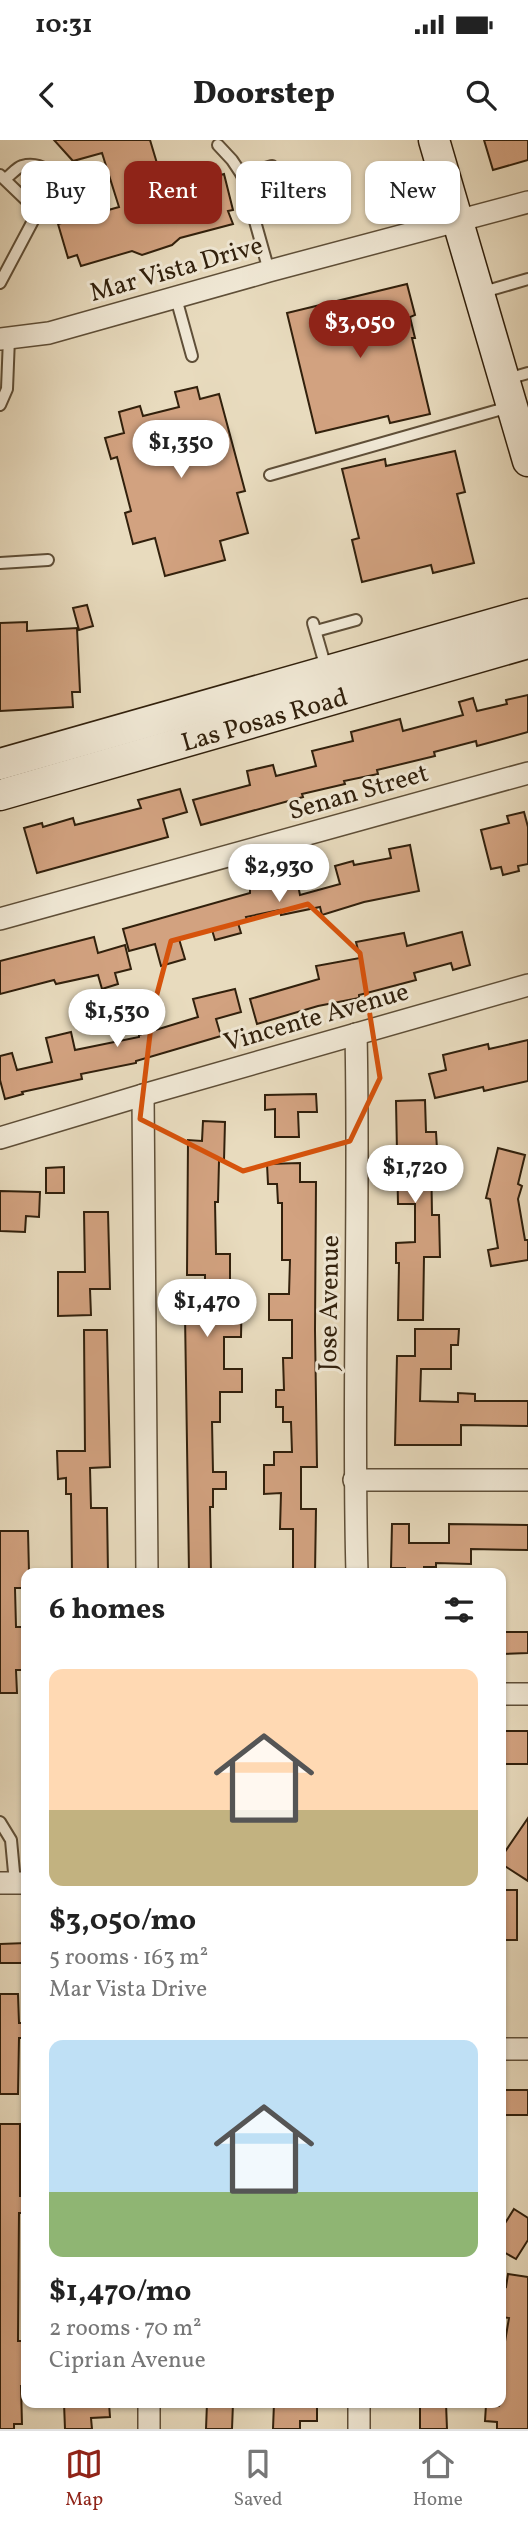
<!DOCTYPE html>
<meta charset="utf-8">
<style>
:root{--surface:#fff;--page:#f6f6f6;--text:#222;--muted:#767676;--line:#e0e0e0;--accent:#8f2418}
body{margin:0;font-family:Vollkorn,serif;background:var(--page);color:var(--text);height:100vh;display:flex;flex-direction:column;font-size:26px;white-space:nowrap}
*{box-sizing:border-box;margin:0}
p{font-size:23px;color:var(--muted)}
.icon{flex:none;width:38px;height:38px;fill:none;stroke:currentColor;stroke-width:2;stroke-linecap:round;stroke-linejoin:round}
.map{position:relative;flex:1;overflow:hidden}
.panel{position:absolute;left:21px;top:1428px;width:485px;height:840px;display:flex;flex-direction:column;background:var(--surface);border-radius:14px;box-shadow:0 2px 5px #0004}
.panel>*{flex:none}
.banner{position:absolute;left:21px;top:21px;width:486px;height:63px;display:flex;gap:14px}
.price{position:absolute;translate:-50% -60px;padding:0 16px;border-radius:24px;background:#fff;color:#222;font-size:23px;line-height:46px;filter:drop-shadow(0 2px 4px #0008)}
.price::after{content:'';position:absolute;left:50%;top:42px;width:21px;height:16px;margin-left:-10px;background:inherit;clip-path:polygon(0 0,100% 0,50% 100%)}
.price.current{background:var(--accent);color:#fff}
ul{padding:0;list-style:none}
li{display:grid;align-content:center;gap:14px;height:371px;padding:0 28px}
li span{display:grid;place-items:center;height:217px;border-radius:14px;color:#555}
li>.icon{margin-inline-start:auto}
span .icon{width:126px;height:126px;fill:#fffc;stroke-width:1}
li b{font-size:30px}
h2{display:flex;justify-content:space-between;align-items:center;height:84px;padding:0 28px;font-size:30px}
.pill{padding:0 24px;border-radius:14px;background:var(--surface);box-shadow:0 2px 5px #0004;font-size:24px;line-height:63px}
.pill.current{background:var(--accent);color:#fff}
.status{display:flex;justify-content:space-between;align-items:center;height:49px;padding:0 35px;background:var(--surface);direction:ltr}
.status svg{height:19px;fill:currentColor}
header{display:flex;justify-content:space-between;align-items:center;height:91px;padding:0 28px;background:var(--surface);font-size:32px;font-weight:800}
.tab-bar{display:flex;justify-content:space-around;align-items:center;height:98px;border-top:2px solid var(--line);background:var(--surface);font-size:19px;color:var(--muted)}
.tab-bar a{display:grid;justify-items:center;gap:4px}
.tab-bar .current{color:var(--accent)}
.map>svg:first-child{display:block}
.building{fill:#d2a280;stroke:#31200c;stroke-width:2}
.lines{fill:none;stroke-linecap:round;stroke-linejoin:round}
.lane-casing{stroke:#5f4f38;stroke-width:14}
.street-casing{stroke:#5f4f38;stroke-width:24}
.secondary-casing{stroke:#31200c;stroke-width:33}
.lane{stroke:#f0e8d5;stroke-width:10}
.street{stroke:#f0e8d5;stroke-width:21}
.secondary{stroke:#f0e8d5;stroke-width:30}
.marked{fill:none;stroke:#d6530c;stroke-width:5;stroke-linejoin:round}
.labels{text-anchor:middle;stroke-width:6;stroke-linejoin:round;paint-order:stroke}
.street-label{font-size:26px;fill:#31200c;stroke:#f0e8d5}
</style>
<div class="status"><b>10:31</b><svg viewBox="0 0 49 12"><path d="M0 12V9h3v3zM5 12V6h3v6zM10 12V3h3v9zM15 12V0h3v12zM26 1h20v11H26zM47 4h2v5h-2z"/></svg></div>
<header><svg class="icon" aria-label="back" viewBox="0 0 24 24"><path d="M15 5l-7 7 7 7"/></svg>Doorstep<svg class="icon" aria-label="search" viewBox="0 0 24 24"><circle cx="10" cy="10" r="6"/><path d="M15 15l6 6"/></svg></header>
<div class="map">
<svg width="528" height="2289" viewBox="0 0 528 2289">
<rect width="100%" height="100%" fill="#e8dbbe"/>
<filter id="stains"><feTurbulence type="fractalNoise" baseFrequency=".00286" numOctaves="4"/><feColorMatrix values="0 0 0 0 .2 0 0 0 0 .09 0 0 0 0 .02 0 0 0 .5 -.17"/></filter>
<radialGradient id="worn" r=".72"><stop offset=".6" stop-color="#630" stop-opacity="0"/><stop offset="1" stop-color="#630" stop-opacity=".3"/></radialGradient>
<g class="building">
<path d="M54 0H150L165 50 224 34 233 70 228 71 233 84 180 98 172 105 142 115 132 111 81 126 77 115 68 118 58 84 119 67 102 13 73 21Z"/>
<path d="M484 0H528V20L493 30Z"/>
<path d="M407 144 415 175 410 177 415 198H412L430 274 390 283 388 276 316 293 287 173Z"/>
<path d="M197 247 200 259 219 254 245 351 237 353 248 393 220 401 225 420 165 436 155 398 133 404 125 373 131 371 117 317 111 319 105 298 124 293 119 272 140 266 143 276 179 267 175 252Z"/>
<path d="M455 311 465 352 457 354 474 423 433 433 431 425 362 442 352 400 359 398 342 329 385 319 386 326Z"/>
<path d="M87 465 93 486 79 490 73 468Z"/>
<path d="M27 482V491L77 488 80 552H72L73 567 0 571V483Z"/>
<path d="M528 555V592L477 606 476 601 434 612 435 616 377 630 378 634 344 641 345 644 302 654 303 657 201 685 193 660 250 645 247 631 273 625 276 636 316 626 312 611 353 601 351 592 400 579 403 591 463 575 459 562 473 558 477 571 507 564 506 560Z"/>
<path d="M180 649 187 672 163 679 168 697 37 733 24 688 42 683 43 687 73 678 75 685 141 668 138 660Z"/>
<path d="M524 672 528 687V724L518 726 519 731 503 735 501 727 491 729 481 690 509 683 507 676Z"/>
<path d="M410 705 419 751 364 762 322 775 320 767 281 775 280 770 246 777 247 780 238 783 241 793 215 800 212 790 179 799 185 819 161 826 155 804 129 811 123 789 250 753V749L297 740 300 755 340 744 335 726 353 721 354 725 391 718 389 709Z"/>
<path d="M462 792 470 825 453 830 451 823 414 833 416 840 359 855V858L318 866 257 884 250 859 319 839 316 826 360 818 356 802 404 793 407 806Z"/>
<path d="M94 797 98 813 125 805 131 829 115 833 118 844 102 849 98 835 56 844 54 840 0 854V821Z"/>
<path d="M235 849 241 872 216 879 221 896 136 921V923L81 934 82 939 22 952 23 954 5 959 0 940V916L12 913 17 930 52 922 46 898 71 892 75 910 139 897V895L198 877 193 859Z"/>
<path d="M528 900V941L484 951 483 947 435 958 429 934 446 930 443 915 488 904 489 909Z"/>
<path d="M316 954 317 972H298L299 997H275V969L265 970V955Z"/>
<path d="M425 960 426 992H436L437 1009H431L432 1075H439L440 1117H424L423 1180H398L399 1123H396V1103L415 1102V1064H398L396 961Z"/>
<path d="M203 981 225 982 224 1021H219L218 1062H215L216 1114H230V1148H242L241 1197H224V1229H242V1252H220V1282H212L213 1332H226V1349H213V1367H210L211 1433H189L185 1175H205V1135H187L188 1000 202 1001Z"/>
<path d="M498 1008 525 1015 518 1044 522 1046 518 1059 525 1100H528V1120L491 1126 488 1110 498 1108 490 1059 486 1058Z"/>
<path d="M300 1023V1042H316L315 1190 317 1327H301V1369H316L315 1433H293V1389H280L281 1353 264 1354V1325H274V1312H292L291 1282H283V1267H276V1250H284L283 1218H292V1180H269V1154H289L290 1120H282V1063H278L277 1044H268L267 1024Z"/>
<path d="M64 1027V1053H46V1028Z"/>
<path d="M0 1051 40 1052 39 1077 26 1076 25 1092 0 1091Z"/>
<path d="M84 1072H108L110 1149H90L91 1175 58 1176V1132H85Z"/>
<path d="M415 1189H459L458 1205H451V1229H421L420 1261 458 1262V1253L475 1254V1261H528V1286L461 1285V1305H395L397 1216H415Z"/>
<path d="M84 1190H107L110 1327 90 1328 91 1368H107L108 1433H72L71 1354H66V1338L58 1339 57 1311H85Z"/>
<path d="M392 1384H409V1403H449V1384L528 1385V1410L471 1409V1424L436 1423V1427H424V1433H405V1428H391Z"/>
<path d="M0 1391H28L29 1433H26V1448H15L16 1487H26V1530H16L17 1553H0Z"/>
<path d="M500 1492H528V1513L500 1514Z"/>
<rect x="500" y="1591" width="28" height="33"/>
<path d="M528 1678V1741L500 1723V1719Z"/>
<rect x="500" y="1750" width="17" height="50"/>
<path d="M26 1803V1823H0V1804Z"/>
<path d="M0 1854H18L19 1883H26V1898H19L18 1954H0Z"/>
<rect x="503" y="1950" width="25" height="25"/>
<path d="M0 1984H20V2056H26V2073H19L18 2201H25V2246H21L22 2284H14V2289H0Z"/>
<path d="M514 2069 528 2078V2100L516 2119 500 2110V2091Z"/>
<path d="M508 2134 528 2137V2289H497V2282L485 2281 486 2265 499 2266 500 2263V2231L509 2178 502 2177 503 2166H500V2146L506 2147Z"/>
<path d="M64 2263H109L110 2277 91 2278 92 2289H65Z"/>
<path d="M207 2263H233L232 2289H206Z"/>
<path d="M274 2263H317V2281H300V2289H273Z"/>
<path d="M420 2263H446L447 2289H420Z"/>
</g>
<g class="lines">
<defs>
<g id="lane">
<path d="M218 5 232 20 242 35 269 131"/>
<path d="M0 35 28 62 35 77 0 143"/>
<path d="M242 35 272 26 282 67 254 75"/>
<path d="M5 39C10 36 16 28 22 26 59 16 88 78 35 77"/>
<path d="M480 153 528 139"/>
<path d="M176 158 192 216"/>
<path d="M507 239 528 233"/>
<path d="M0 265 7 249 9 198"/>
<path d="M270 335 509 267"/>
<path d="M0 423 48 420"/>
<path d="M313 483 326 528"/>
<path d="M316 491 356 480"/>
<path d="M0 1682 11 1700 15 1743"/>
</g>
<g id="street">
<path d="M0 199 49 193 269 131 528 62"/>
<path d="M0 779 528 633"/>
<path d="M356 894C360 1074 352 1253 357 1433"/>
<path d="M143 955 147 1433"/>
<path d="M0 998 143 955 528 845"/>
<path d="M354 1340H528"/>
<path d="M500 1554H528"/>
<path d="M0 1743H26"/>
<path d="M500 1909H528"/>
<path d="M149 2263V2289"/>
<path d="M359 2263V2289"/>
</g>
<g id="secondary">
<path d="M434 0 528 321"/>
<path d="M0 624 528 474"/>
<path id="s1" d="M0 655 528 503"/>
</g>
</defs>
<use href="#lane" class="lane-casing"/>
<use href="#street" class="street-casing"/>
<use href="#secondary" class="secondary-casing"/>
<use href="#lane" class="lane"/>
<use href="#street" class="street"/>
<use href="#secondary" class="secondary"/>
</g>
<path class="marked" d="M308 764 360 813 380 938 350 1001 243 1031 140 979 153 869 171 801Z"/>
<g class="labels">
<g class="street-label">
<text transform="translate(176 128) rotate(-16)" y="9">Mar Vista Drive</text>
<text dy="9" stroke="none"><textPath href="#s1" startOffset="275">Las Posas Road</textPath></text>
<text transform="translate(358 651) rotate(-16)" y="9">Senan Street</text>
<text transform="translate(316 876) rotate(-16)" y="9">Vincente Avenue</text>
<text transform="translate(328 1163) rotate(-89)" y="9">Jose Avenue</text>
</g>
</g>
<rect width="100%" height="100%" filter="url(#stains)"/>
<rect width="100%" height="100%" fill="url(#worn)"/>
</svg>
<b class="price current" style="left:360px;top:220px">$3,050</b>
<b class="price" style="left:181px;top:340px">$1,350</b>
<b class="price" style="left:279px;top:764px">$2,930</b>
<b class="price" style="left:117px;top:909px">$1,530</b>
<b class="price" style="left:415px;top:1065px">$1,720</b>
<b class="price" style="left:207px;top:1199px">$1,470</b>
<div class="banner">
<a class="pill">Buy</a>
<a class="pill current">Rent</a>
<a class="pill">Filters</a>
<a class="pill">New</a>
</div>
<section class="panel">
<h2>6 homes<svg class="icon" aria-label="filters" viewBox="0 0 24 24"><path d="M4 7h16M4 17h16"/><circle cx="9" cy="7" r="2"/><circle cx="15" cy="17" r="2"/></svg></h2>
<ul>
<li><span style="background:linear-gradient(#ffd9b3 65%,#c2b280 0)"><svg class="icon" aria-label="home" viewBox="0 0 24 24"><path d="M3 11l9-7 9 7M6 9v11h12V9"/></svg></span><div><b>$3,050/mo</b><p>5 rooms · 163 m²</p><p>Mar Vista Drive</p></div></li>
<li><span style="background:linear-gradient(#bfe0f5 70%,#8fb573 0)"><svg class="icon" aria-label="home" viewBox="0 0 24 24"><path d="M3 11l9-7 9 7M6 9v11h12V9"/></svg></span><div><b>$1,470/mo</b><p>2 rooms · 70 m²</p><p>Ciprian Avenue</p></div></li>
</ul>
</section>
</div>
<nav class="tab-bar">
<a class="current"><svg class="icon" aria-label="map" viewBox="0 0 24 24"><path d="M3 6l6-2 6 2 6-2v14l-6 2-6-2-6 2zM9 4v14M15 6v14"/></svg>Map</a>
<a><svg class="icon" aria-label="saved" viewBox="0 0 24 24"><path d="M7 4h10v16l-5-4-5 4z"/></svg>Saved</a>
<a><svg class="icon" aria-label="home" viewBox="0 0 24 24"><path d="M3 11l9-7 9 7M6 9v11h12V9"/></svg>Home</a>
</nav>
